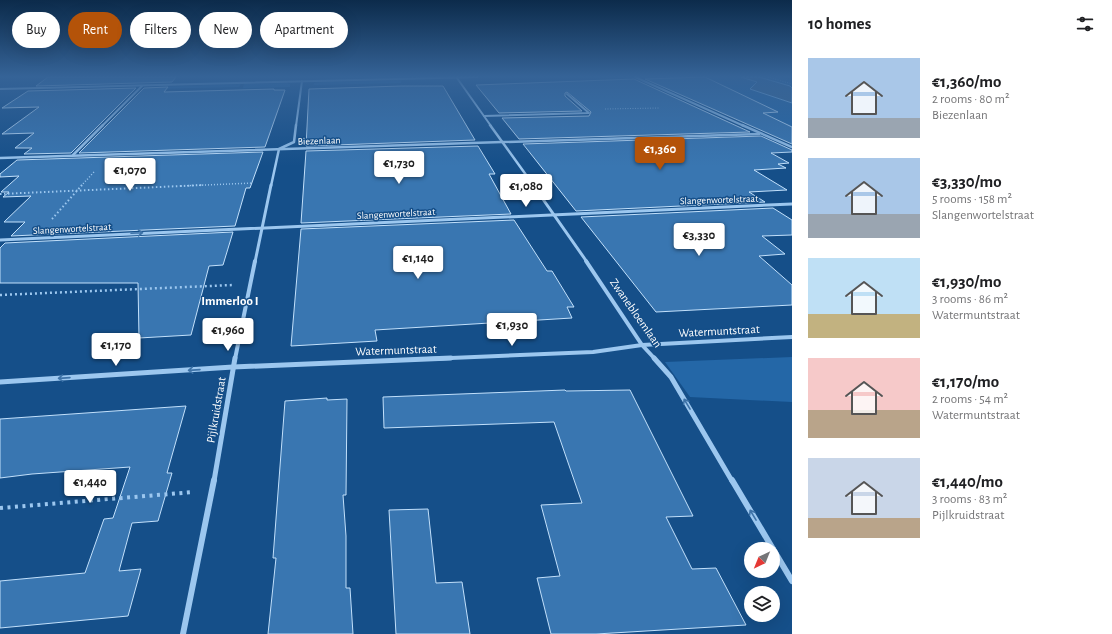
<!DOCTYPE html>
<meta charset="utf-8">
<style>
:root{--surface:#fff;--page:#f2f2f2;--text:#202124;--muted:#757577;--accent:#b45309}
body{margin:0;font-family:"Alegreya Sans",sans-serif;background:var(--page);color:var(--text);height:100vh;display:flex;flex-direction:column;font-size:15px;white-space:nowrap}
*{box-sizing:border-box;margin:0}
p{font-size:13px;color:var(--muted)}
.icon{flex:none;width:22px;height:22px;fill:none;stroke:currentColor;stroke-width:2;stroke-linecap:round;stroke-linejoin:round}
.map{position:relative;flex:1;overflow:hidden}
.details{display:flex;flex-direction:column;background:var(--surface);width:320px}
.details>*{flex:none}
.guide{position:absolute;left:12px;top:12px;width:380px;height:36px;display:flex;gap:8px}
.needle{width:26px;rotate:223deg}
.tools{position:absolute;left:744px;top:542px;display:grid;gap:8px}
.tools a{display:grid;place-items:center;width:36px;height:36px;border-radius:50%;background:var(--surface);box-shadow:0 4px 16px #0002;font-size:20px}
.price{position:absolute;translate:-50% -34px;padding:0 9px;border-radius:4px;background:#fff;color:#222;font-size:13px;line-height:26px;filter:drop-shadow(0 1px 2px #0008)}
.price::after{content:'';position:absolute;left:50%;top:24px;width:12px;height:9px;margin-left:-6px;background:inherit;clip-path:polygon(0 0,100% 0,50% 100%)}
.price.selected{background:var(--accent);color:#fff}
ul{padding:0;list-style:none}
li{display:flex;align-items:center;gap:12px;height:100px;padding:0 16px}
li span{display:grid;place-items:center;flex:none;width:112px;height:80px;border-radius:0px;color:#555}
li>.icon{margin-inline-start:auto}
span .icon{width:48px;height:48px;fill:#fffc;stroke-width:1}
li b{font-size:17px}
h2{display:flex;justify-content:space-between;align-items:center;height:48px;padding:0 16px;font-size:17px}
.chip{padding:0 14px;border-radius:18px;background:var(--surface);box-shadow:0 4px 16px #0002;font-size:14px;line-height:36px}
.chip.selected{background:var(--accent);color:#fff}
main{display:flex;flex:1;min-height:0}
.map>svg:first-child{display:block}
.green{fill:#2467a7}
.water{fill:#3c6791;stroke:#8ec3f2}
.building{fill:#3976b1;stroke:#c2e0fb}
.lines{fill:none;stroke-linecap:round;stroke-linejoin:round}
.path-far4{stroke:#9cc7ef;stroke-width:1;stroke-dasharray:1 1.5;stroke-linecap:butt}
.path-far3{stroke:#9cc7ef;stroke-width:1.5;stroke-dasharray:1 2;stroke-linecap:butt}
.path-far2{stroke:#9cc7ef;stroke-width:2;stroke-dasharray:1.5 2.5;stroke-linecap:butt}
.path-far1{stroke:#9cc7ef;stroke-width:2.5;stroke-dasharray:2 3;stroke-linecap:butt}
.path{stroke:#9cc7ef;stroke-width:4;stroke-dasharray:3 4.5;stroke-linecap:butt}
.minor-far5{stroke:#9cc7ef;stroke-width:2}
.minor-far4{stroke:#9cc7ef;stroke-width:2.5}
.minor-far3{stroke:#9cc7ef;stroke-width:3}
.minor-far2{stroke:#9cc7ef;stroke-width:4}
.minor-far1{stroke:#9cc7ef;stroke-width:5}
.minor{stroke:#9cc7ef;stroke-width:6}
.oneway{stroke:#3e73a8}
.labels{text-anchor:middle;stroke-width:3;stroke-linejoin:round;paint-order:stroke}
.far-street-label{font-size:10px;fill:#fff;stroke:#154f89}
.street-label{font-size:12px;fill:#fff;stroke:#154f89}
.neighbourhood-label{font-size:13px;font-weight:bold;fill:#fff;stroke:#154f89}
</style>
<main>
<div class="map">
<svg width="792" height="634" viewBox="0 0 792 634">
<rect width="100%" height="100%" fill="#154f89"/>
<g class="green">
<path d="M641 77H781L791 80V77H792V88L760 78 749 79 757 83 751 89 792 103V143Z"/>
<path d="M401 80V83L314 85V83L324 82Z"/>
<path d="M241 84 239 87 151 89 152 87H156Z"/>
<path d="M244 84 287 83 290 84V87L243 88Z"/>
<path d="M792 357V402L690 397 665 362Z"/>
</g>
<path class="water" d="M741 77H759L790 86 792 88V103L750 89 757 82Z"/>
<g class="building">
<path d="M48 77H176L172 82 36 86Z"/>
<path d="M705 77 778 112 763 113 792 127V144L645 79Z"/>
<path d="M634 79 750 132 519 139 502 118 589 116 591 112 567 92 565 93V96L582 111 499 113 476 85Z"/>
<path d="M401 86H443L475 140 306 146 309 89Z"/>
<path d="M168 87 164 92 274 89V90H285L265 147 79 153 144 88Z"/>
<path d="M136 88 71 153 24 154 32 148H15L34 133 2 134 39 107 2 108 28 91Z"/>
<path d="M761 136 792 150V152L771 153 789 163 778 164 786 168 754 170 787 190 749 192 765 202 576 211 523 144Z"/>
<path d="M478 146 495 174H489L511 214 301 223 306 151Z"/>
<path d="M263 152 250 188H246L235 226 11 236 25 222H4L31 196 3 197 9 192H1L19 176 0 177V174L17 160Z"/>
<path d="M773 208 792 220V235L762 236 785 254 759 256 792 285V305L656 312 581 217Z"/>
<path d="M514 220 547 271H552L574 307H567L572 318 375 330 377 341 291 346 301 229Z"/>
<path d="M233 232 223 265 209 266 191 335 139 338 138 283H0V248L5 243Z"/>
<path d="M565 390 566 391 630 390 693 516 666 517 692 569 716 568 746 625 596 634H551L537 578 560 576 541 505 582 503 554 422 384 428 383 397Z"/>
<path d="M327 398V400L347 399 346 495H343L346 536V588H350L353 634H268L276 558H273L285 401Z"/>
<path d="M186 406 167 473H172L158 521 132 523 119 571 141 569 128 616 0 628V581L85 573 104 519 113 518 130 467 32 474 0 478V419Z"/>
<path d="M428 509 436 583 462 582 470 634H396L389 510Z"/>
</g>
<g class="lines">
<g class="path-far4">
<path d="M768 77 792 84"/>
<path d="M605 109 660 108"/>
</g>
<g class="path-far3">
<path d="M81 186 94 172"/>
<path d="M181 186 253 183"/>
</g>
<g class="path-far2">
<path d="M0 194 204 185"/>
<path d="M52 219 82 185"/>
</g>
<path class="path-far1" d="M0 295 233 285"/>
<path class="path" d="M0 508 194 492"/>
<g class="minor-far5">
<path d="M635 77 744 126"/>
<path d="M457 78 491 126"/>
<path d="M0 89 477 77"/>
<path d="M484 116 589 113 567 94"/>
<path d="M102 126 142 86"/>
<path d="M296 126 302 81"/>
</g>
<g class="minor-far4">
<path d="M490 125 534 186"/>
<path d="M742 125 792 147"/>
<path d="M73 155 103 125"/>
<path d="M0 158 759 134"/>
<path d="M271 186 279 149 294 142 296 125"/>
</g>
<g class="minor-far3">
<path d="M533 185 587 262"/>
<path d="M0 240 792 204"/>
<path d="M255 262 271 185"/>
</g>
<g class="minor-far2">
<path d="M586 261 642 345 655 359"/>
<path d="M235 359 255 261"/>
<path d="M427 359 593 352 642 345 792 337"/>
</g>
<g class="minor-far1">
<path d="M654 358 671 377 732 481"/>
<path d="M0 382 233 367 451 358"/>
<path d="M214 481 235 358"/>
</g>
<g class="minor">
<path d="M732 480 773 549"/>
<path d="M773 549 792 581"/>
<path d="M183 634 214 480"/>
</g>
</g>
<defs><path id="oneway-shaft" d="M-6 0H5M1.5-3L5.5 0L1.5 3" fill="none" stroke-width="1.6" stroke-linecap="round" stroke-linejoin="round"/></defs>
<g class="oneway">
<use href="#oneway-shaft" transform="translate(137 233) rotate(-3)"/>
<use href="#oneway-shaft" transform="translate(194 370) rotate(176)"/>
<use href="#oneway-shaft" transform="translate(64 378) rotate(176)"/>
<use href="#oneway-shaft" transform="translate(687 404) rotate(-121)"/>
<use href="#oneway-shaft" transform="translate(753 515) rotate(-121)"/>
</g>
<linearGradient id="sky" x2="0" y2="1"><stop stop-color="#0c2b4b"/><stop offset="0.46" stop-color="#356397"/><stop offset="1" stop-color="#356397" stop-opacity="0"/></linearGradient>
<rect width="792" height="166" fill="url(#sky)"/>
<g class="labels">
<g class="far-street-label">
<text transform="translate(319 140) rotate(-2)" y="4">Biezenlaan</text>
<text transform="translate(719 199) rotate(-2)" y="4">Slangenwortelstraat</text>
<text transform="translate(396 213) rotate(-3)" y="4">Slangenwortelstraat</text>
<text transform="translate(72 228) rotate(-3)" y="4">Slangenwortelstraat</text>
</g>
<g class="street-label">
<text transform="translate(636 313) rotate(55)" y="4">Zwanebloemlaan</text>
<text transform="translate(719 331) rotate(-3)" y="4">Watermuntstraat</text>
<text transform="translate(396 350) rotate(-2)" y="4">Watermuntstraat</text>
<text transform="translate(216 410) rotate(-80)" y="4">Pijlkruidstraat</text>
</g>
<g class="neighbourhood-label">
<text x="230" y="305">Immerloo I</text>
</g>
</g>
</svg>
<div class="tools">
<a><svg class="needle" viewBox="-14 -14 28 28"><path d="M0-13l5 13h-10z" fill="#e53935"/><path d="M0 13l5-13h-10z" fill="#757577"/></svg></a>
<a><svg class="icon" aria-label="layers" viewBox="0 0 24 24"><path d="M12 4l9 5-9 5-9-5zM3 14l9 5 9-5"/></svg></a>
</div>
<b class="price selected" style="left:660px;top:171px">€1,360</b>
<b class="price" style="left:399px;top:185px">€1,730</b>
<b class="price" style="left:130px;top:192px">€1,070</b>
<b class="price" style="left:526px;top:208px">€1,080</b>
<b class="price" style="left:699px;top:257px">€3,330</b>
<b class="price" style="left:418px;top:280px">€1,140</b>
<b class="price" style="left:512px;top:347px">€1,930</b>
<b class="price" style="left:228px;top:352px">€1,960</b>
<b class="price" style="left:116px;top:367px">€1,170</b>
<b class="price" style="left:90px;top:504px">€1,440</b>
<div class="guide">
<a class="chip">Buy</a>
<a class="chip selected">Rent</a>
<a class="chip">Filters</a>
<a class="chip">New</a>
<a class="chip">Apartment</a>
</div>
</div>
<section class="details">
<h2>10 homes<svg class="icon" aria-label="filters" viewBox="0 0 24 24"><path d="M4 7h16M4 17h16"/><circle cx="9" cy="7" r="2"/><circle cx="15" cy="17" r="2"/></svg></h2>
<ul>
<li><span style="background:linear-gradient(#a9c7e8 75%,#9aa5b1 0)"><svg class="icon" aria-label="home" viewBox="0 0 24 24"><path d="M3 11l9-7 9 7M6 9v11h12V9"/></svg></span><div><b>€1,360/mo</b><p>2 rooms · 80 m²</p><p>Biezenlaan</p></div></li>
<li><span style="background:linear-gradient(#a9c7e8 70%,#9aa5b1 0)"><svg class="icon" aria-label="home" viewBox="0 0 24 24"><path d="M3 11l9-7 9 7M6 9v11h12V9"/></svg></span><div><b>€3,330/mo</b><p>5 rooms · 158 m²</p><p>Slangenwortelstraat</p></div></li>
<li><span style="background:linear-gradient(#bfe0f5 70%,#c2b280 0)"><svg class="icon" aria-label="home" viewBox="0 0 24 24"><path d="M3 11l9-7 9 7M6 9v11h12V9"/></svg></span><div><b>€1,930/mo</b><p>3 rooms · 86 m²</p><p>Watermuntstraat</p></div></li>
<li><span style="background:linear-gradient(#f6c9c9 65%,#b9a48a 0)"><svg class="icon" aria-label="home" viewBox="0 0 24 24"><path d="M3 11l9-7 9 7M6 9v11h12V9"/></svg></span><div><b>€1,170/mo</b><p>2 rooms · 54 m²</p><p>Watermuntstraat</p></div></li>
<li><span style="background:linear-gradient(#c9d6e8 75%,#b9a48a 0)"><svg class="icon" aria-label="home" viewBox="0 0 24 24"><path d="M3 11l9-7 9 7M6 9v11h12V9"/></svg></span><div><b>€1,440/mo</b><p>3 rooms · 83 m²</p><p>Pijlkruidstraat</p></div></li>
</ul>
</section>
</main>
